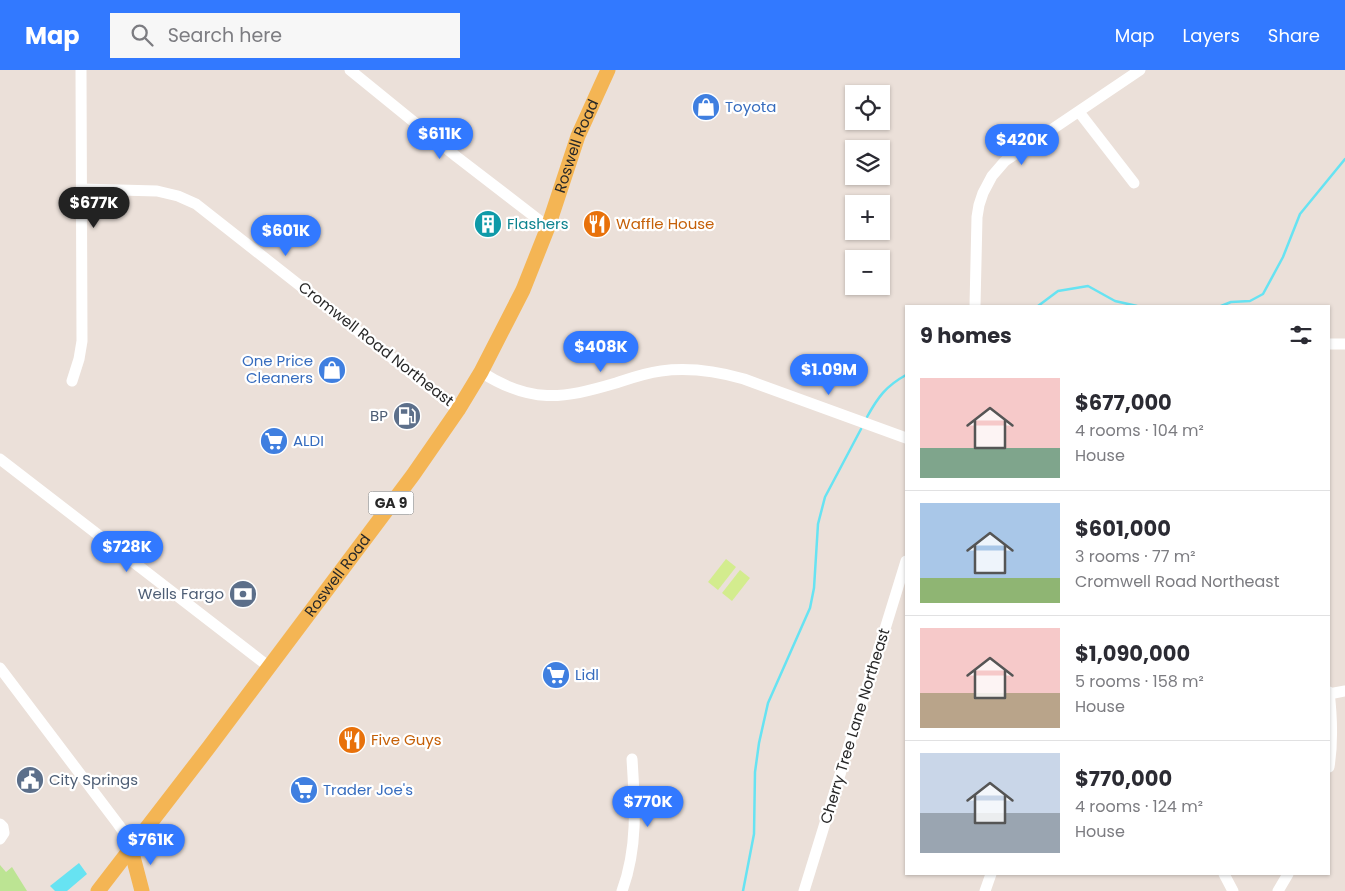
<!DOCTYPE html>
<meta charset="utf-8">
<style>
:root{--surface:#fff;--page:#f7f7f7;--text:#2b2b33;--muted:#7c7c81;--line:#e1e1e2;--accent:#3279ff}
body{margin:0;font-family:Poppins,sans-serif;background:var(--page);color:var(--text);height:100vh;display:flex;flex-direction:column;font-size:19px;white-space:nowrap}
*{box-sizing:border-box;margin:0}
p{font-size:16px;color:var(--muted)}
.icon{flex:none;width:28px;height:28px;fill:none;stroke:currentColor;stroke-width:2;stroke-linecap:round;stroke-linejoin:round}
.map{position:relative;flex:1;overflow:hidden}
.panel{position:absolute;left:905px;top:235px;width:425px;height:570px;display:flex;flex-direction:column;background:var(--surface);border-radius:0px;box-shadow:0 1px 4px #0004}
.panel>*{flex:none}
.tools{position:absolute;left:845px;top:15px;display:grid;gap:10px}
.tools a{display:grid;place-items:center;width:45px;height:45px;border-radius:0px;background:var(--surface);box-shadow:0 1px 4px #0004;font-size:25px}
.price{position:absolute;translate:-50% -42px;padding:0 11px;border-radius:18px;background:var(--accent);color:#fff;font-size:16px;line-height:32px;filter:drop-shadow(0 1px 2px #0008)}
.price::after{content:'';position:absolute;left:50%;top:30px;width:15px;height:11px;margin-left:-8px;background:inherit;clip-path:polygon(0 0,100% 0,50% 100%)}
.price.on{background:#222;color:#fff}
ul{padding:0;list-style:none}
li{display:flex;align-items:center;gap:15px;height:125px;padding:0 15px}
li+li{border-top:1px solid var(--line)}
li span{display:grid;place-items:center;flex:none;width:140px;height:100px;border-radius:0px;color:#555}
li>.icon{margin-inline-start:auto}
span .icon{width:60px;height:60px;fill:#fffc;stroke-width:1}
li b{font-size:21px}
h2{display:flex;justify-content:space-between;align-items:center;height:60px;padding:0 15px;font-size:21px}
header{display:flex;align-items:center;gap:30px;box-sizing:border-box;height:70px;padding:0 25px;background:var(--accent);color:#fff}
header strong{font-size:24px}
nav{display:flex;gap:28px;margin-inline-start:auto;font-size:18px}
.search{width:350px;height:45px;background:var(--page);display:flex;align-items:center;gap:12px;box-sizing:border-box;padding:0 18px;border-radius:0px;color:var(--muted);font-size:19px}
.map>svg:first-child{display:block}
.green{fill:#bce493}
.pitch{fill:#d3ec8e}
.water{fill:#67e3f2}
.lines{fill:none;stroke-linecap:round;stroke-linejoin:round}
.stream{stroke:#67e3f2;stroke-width:2.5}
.minor{stroke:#fff;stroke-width:11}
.major{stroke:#f4b554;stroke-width:15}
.labels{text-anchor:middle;stroke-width:4.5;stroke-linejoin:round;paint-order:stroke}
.shield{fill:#fff;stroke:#686868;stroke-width:1}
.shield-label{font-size:14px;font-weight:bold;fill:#282828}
.shop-label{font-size:15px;fill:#366cbe;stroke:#fff;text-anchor:start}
.street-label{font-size:15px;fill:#282828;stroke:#fff}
.culture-label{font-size:15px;fill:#0d838f;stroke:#fff;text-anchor:start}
.food-label{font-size:15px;fill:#c56008;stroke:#fff;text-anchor:start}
.service-label{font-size:15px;fill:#4e5e75;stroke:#fff;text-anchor:end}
</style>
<header>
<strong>Map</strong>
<div class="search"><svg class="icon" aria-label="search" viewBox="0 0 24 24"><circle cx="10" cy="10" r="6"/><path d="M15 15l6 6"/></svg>Search here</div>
<nav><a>Map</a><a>Layers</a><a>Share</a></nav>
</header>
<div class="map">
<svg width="1345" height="821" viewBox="0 0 1345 821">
<rect width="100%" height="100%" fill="#ebe0d9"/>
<path class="green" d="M0 795 6 802 12 797 27 821H0Z"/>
<g class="pitch">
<path d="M726 489 736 497 718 520 708 512Z"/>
<path d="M740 500 750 508 732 531 722 523Z"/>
</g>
<path class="water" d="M79 793 87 804 67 821H55L50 816Z"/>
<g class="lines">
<g class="stream">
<path d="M1038 236 1058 221 1088 216 1115 231 1137 236"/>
<path d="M1221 236 1231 232 1250 231 1263 224 1283 187 1300 144 1345 89"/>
<path d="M867 347C878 327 886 316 906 305"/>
<path d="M743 821 754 764 755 702 759 673 768 633 810 538 814 518 818 454 825 427 861 359"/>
</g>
<g class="minor">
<path d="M350 0 457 87 548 157"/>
<path d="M1079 42 1134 113"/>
<path d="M81 119 157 121 178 126 196 134 458 340"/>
<path d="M975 236 977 147 979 135 983 123 992 106 1005 91 1140 0"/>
<path d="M1329 274H1345"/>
<path d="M481 302C531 334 562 329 616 313 631 308 645 303 661 301 690 297 716 301 744 309L906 368"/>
<path d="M72 311 79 289 82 271 81 0"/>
<path d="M0 389 268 596"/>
<path d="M0 598 118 754 123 761 131 779"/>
<path d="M1329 622C1332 647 1333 672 1329 697"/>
<path d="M1329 624 1345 621"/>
<path d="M0 754 3 757 4 763 0 769"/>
<path d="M1224 804 1233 821"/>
<path d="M622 821C638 778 635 734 632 689"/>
<path d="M804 821 906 491"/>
<path d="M985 821 991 804"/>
<path d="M1278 821 1288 804"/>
</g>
<g class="major">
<path d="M131 779 142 821"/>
<path id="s1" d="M98 821 209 677 413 405 458 340 481 302 523 220 548 157 578 66 608 0"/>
</g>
</g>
<defs>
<symbol id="shop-disc" viewBox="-11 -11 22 22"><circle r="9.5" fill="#3f7fe0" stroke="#fff"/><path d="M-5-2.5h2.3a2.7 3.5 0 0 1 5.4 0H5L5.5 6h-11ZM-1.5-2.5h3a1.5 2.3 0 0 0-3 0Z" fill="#fff"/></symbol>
<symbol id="building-disc" viewBox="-11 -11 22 22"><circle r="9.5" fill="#0f9aa8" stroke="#fff"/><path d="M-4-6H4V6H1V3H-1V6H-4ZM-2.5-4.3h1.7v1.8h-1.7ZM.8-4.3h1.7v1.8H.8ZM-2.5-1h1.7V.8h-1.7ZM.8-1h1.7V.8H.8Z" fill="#fff"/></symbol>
<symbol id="restaurant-disc" viewBox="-11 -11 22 22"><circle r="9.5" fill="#e8710a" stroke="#fff"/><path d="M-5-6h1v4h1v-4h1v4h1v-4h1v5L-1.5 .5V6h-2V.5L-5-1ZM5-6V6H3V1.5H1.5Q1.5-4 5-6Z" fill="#fff"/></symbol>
<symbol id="fuel-disc" viewBox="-11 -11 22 22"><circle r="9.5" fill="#5c6f8a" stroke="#fff"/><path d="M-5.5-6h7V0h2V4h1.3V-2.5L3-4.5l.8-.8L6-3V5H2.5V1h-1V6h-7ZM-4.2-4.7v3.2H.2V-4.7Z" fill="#fff"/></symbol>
<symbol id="supermarket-disc" viewBox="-11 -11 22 22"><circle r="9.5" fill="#3f7fe0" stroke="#fff"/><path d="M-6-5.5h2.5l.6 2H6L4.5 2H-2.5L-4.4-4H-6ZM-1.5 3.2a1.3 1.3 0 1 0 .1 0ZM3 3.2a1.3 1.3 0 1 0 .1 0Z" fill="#fff"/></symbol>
<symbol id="bank-disc" viewBox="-11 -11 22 22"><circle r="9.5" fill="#5c6f8a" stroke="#fff"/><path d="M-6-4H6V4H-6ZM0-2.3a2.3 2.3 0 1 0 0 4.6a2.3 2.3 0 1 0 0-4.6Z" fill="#fff"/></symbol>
<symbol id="civic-disc" viewBox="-11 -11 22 22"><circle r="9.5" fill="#5c6f8a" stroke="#fff"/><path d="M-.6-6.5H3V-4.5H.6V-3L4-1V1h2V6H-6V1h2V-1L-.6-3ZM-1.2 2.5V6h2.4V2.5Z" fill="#fff"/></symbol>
</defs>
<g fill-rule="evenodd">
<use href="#shop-disc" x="690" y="21" width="32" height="32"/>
<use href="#building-disc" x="472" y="138" width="32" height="32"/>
<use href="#restaurant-disc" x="581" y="138" width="32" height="32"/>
<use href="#shop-disc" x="316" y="284" width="32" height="32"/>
<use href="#fuel-disc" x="391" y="330" width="32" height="32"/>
<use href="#supermarket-disc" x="258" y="355" width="32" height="32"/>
<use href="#bank-disc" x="227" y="508" width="32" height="32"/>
<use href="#supermarket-disc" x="540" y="589" width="32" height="32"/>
<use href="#restaurant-disc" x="336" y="654" width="32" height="32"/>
<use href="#civic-disc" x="14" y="694" width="32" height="32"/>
<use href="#supermarket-disc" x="288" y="704" width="32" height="32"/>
</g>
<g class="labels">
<rect class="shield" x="368.5" y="421.5" width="45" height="23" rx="4"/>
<g class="shield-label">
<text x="391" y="438">GA 9</text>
</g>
<g class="shop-label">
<text x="725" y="42">Toyota</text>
<text x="313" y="296" text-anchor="end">One Price<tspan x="313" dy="17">Cleaners</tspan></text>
<text x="293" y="376">ALDI</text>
<text x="575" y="610">Lidl</text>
<text x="323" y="725">Trader Joe's</text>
</g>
<g class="street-label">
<text dy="5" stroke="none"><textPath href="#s1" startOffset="891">Roswell Road</textPath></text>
<text transform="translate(376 274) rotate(38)" y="5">Cromwell Road Northeast</text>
<text dy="5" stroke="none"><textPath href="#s1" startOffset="396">Roswell Road</textPath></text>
<text transform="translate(855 656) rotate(-73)" y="5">Cherry Tree Lane Northeast</text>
</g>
<g class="culture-label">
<text x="507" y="159">Flashers</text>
</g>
<g class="food-label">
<text x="616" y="159">Waffle House</text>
<text x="371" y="675">Five Guys</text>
</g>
<g class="service-label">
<text x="388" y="351">BP</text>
<text x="224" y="529">Wells Fargo</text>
<text x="49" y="715" text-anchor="start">City Springs</text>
</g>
</g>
</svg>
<div class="tools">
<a><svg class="icon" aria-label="locate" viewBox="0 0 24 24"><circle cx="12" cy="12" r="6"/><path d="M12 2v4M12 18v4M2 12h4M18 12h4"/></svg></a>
<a><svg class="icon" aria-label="layers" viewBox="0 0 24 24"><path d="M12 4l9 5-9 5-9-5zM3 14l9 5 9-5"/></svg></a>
<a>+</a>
<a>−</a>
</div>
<b class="price" style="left:440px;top:90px">$611K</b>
<b class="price" style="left:1022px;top:96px">$420K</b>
<b class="price on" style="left:94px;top:159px">$677K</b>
<b class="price" style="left:286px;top:187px">$601K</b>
<b class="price" style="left:601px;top:303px">$408K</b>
<b class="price" style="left:829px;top:326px">$1.09M</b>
<b class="price" style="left:127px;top:503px">$728K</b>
<b class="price" style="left:648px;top:758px">$770K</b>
<b class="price" style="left:151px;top:796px">$761K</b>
<section class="panel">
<h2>9 homes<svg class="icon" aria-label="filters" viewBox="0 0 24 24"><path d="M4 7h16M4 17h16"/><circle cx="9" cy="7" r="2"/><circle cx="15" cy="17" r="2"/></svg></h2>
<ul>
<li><span style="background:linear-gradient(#f6c9c9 70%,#7fa58c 0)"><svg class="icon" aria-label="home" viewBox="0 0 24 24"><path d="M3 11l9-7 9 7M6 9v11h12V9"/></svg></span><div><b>$677,000</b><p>4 rooms · 104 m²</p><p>House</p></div></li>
<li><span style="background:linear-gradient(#a9c7e8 75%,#8fb573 0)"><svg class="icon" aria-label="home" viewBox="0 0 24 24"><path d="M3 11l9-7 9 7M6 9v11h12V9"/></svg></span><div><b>$601,000</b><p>3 rooms · 77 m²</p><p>Cromwell Road Northeast</p></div></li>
<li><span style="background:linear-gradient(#f6c9c9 65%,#b9a48a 0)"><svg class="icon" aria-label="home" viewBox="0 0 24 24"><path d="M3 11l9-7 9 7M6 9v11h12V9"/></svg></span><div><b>$1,090,000</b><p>5 rooms · 158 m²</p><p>House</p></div></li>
<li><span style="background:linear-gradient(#c9d6e8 60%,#9aa5b1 0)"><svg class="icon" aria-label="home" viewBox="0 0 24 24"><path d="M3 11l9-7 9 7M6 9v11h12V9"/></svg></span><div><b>$770,000</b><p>4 rooms · 124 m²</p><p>House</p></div></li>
</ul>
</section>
</div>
